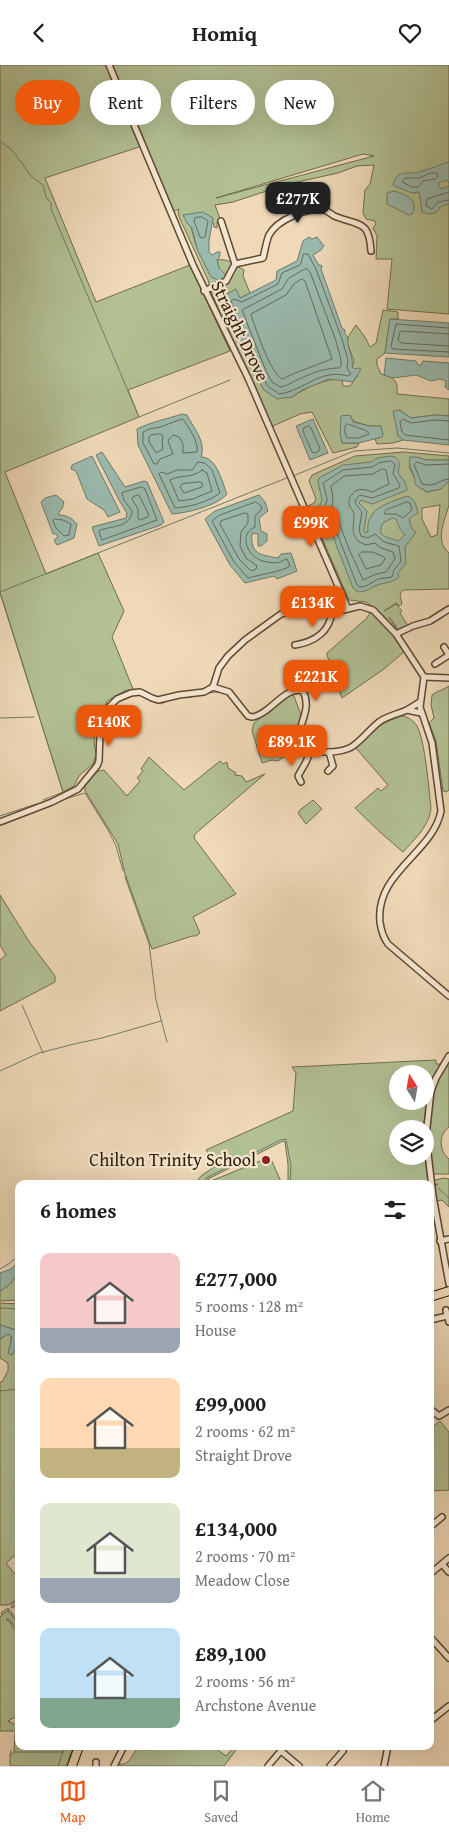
<!DOCTYPE html>
<meta charset="utf-8">
<style>
:root{--surface:#fff;--page:#f6f6f6;--text:#202124;--muted:#757577;--line:#e0e0e0;--accent:#ea580c}
body{margin:0;font-family:"Gentium Book Plus",serif;background:var(--page);color:var(--text);height:100vh;display:flex;flex-direction:column;font-size:19px;white-space:nowrap}
*{box-sizing:border-box;margin:0}
p{font-size:16px;color:var(--muted)}
.icon{flex:none;width:28px;height:28px;fill:none;stroke:currentColor;stroke-width:2;stroke-linecap:round;stroke-linejoin:round}
.map{position:relative;flex:1;overflow:hidden}
.drawer{position:absolute;left:15px;top:1115px;width:419px;height:570px;display:flex;flex-direction:column;background:var(--surface);border-radius:10px;box-shadow:0 5px 20px #0002}
.drawer>*{flex:none}
.top-card{position:absolute;left:15px;top:15px;width:420px;height:45px;display:flex;gap:10px}
.needle{width:32px;rotate:349deg}
.fabs{position:absolute;left:389px;top:1000px;display:grid;gap:10px}
.fabs a{display:grid;place-items:center;width:45px;height:45px;border-radius:50%;background:var(--surface);box-shadow:0 5px 20px #0002;font-size:25px}
.price{position:absolute;translate:-50% -42px;padding:0 11px;border-radius:10px;background:var(--accent);color:#fff;font-size:16px;line-height:32px;filter:drop-shadow(0 1px 2px #0008)}
.price::after{content:'';position:absolute;left:50%;top:30px;width:15px;height:11px;margin-left:-8px;background:inherit;clip-path:polygon(0 0,100% 0,50% 100%)}
.price.selected{background:#222;color:#fff}
ul{padding:0;list-style:none}
li{display:flex;align-items:center;gap:15px;height:125px;padding:0 25px}
li span{display:grid;place-items:center;flex:none;width:140px;height:100px;border-radius:10px;color:#555}
li>.icon{margin-inline-start:auto}
span .icon{width:60px;height:60px;fill:#fffc;stroke-width:1}
li b{font-size:21px}
h2{display:flex;justify-content:space-between;align-items:center;height:60px;padding:0 25px;font-size:21px}
.pill{padding:0 18px;border-radius:22px;background:var(--surface);box-shadow:0 5px 20px #0002;font-size:18px;line-height:45px}
.pill.selected{background:var(--accent);color:#fff}
header{display:flex;justify-content:space-between;align-items:center;height:65px;padding:0 25px;background:var(--surface);font-size:22px;font-weight:800}
.menu{display:flex;justify-content:space-around;align-items:center;height:70px;border-top:1px solid var(--line);background:var(--surface);font-size:14px;color:var(--muted)}
.menu a{display:grid;justify-items:center;gap:2px}
.menu .selected{color:var(--accent)}
.map>svg:first-child{display:block}
.green{fill:#b2c094;stroke:#706c4c;fill-rule:evenodd}
.water{fill:#9abaae;stroke:#6e7a6a;fill-rule:evenodd}
.lines{fill:none;stroke-linecap:round;stroke-linejoin:round}
.shore{stroke:#646a59;stroke-width:1}
.stream{stroke:#6e7a6a;stroke-width:1}
.street-casing{stroke:#5e4931;stroke-width:8}
.primary-casing{stroke:#2d1904;stroke-width:10}
.street{stroke:#f5e6d1;stroke-width:5}
.primary{stroke:#efd9b8;stroke-width:8}
.poi-dot{fill:#8f2418;stroke:#f5e6d1;stroke-width:2}
.labels{text-anchor:middle;stroke-width:4.5;stroke-linejoin:round;paint-order:stroke}
.street-label{font-size:18px;fill:#2d1904;stroke:#f5e6d1}
.poi-label{font-size:18px;fill:#2d1904;stroke:#f5e6d1;text-anchor:end}
</style>
<header><svg class="icon" aria-label="back" viewBox="0 0 24 24"><path d="M15 5l-7 7 7 7"/></svg>Homiq<svg class="icon" aria-label="heart" viewBox="0 0 24 24"><path d="M12 20l-8-8c-3-5 5-10 8-4 3-6 11-1 8 4z"/></svg></header>
<div class="map">
<svg width="449" height="1701" viewBox="0 0 449 1701">
<rect width="100%" height="100%" fill="#efd9b8"/>
<filter id="stains"><feTurbulence type="fractalNoise" baseFrequency=".004" numOctaves="4"/><feColorMatrix values="0 0 0 0 .2 0 0 0 0 .09 0 0 0 0 .02 0 0 0 .5 -.17"/></filter>
<radialGradient id="worn" r=".72"><stop offset=".6" stop-color="#630" stop-opacity="0"/><stop offset="1" stop-color="#630" stop-opacity=".3"/></radialGradient>
<g class="green">
<path d="M0 0H449V249L387 244 392 194H376L377 171 373 163 376 159 375 156 366 154 363 148 365 125 370 119 374 100 357 101 338 108 288 119 233 137 215 140 221 156 217 157V163L214 162 213 157 190 159 197 184 219 203 217 195C229 193 234 200 244 205L243 211 250 228 240 233 235 225 223 231 292 332C307 322 324 314 342 314L343 321H350L358 310 352 302 354 296 347 277 348 272 356 260 365 272 370 282 376 278 383 245 398 247V254H390L385 288 377 294V300L381 309C394 313 398 314 397 329L449 334V351L435 350 411 353 399 345 398 370 403 375 393 378 377 379 375 374 382 372 381 361H369L353 356 350 350 342 378H359L357 382 333 388 312 347 300 349 273 361 266 355 212 229 208 215 180 154 178 148 179 144 170 148 142 81 45 113 96 237 190 200 230 286 128 325 139 352 5 407 46 509 98 488 124 546 112 572 133 624 125 626 107 636 95 667 94 676 96 690 93 699 79 711 74 721 63 727 0 527ZM363 89 374 91 216 133Z"/>
<path d="M404 387 449 391V395H426L417 392 409 402 420 423 425 425 426 427 441 424 449 416C449 424 449 433 449 440 445 455 434 476 449 488V524L403 525 400 529 402 539 399 541 396 538 384 546 396 539 402 546 400 548 408 561 399 565 389 552 398 566 405 586 384 604 342 633 331 605V599L327 591V588L367 553 373 542 366 537 349 535 308 441 314 438 316 434 309 416 312 410 355 391ZM440 440 437 470 431 472 422 454V443Z"/>
<path d="M449 621V725L446 727 443 726 436 676 429 658 434 653 431 640 432 630C437 626 443 625 449 621Z"/>
<path d="M292 626 301 650H304L300 658 298 675H301L302 678 278 696 272 695 262 698 252 666 254 658Z"/>
<path d="M401 651C407 651 414 656 417 661 425 675 429 725 431 743 430 760 414 775 403 787L381 768 355 743 378 723 381 726 388 720 355 682 381 659Z"/>
<path d="M149 692 184 725 220 696 223 699 227 697 228 703 236 708 235 710 242 711 246 717 265 709 195 769 194 773 236 829 193 852 200 868 196 871H192L152 884 125 809 118 779 85 726V721L98 706 104 705 127 731 140 716 137 713 143 706 141 704Z"/>
<path d="M313 735 322 744 306 759 298 748 300 745Z"/>
<path d="M0 830 28 875 55 911V917L0 946V895L6 890 0 880Z"/>
<path d="M449 994V1062C438 1070 439 1086 449 1094V1109H435L433 1108C428 1068 426 1029 449 994Z"/>
<path d="M436 995V999H441L429 1021 423 1064H398V1091H425V1089L428 1119H288V1099L285 1077 283 1076 208 1114 209 1119H194L201 1111 217 1100 206 1085 293 1046 296 1008 292 1002ZM398 1009H425V1036H398Z"/>
<path d="M270 1092 282 1119H212L211 1116Z"/>
<path d="M444 1113 449 1114V1142L442 1135 437 1136 434 1121 438 1119 433 1120 435 1115Z"/>
<path d="M19 1205V1235L0 1236V1226L10 1219Z"/>
<path d="M0 1238 19 1239V1266L0 1260Z"/>
<path d="M8 1269 11 1270V1277L17 1283 19 1278V1487L6 1498 19 1514V1537L12 1543 11 1541 15 1536 8 1540H0V1317H2L8 1306V1298L0 1293V1274Z"/>
<path d="M440 1356 449 1367V1425L430 1426V1364Z"/>
<path d="M8 1543 19 1557V1567L10 1555 6 1554 10 1557 19 1571V1650L8 1656 16 1660 15 1664 19 1663V1666H0V1552L2 1550 1 1548Z"/>
<path d="M19 1667V1681H74L66 1701H10V1690L14 1687 15 1668Z"/>
<path d="M140 1681H212L226 1691 235 1681H239L224 1701H118L119 1699C130 1701 132 1688 140 1681Z"/>
</g>
<g class="water">
<path d="M449 97V118L446 115 438 118 441 124 449 121V139L440 142C437 150 429 150 422 147L419 127 412 128 393 120C397 103 410 110 419 107 430 104 439 100 449 97Z"/>
<path d="M394 126C406 129 418 134 413 148L409 150 387 139V128Z"/>
<path d="M203 147 213 153 209 176V187L212 190 217 187H220V191L217 195 219 203 226 210 224 214 218 215 211 212 197 184 192 163 187 158 183 150Z"/>
<path d="M309 172 312 174 317 172 324 181 321 185 313 190 318 199 322 201 321 204 342 263 345 265V269L348 272C346 283 354 291 352 302L355 304 359 303 361 304 353 317 329 314 302 325 292 332 277 334 264 325 256 311 223 231 236 224 240 233 276 215 277 206 297 196 303 176Z"/>
<path d="M390 254 449 258V292L385 288Z"/>
<path d="M386 293 416 296 418 300H421L423 296 449 298V325L445 322 446 316 440 314 431 316 416 310 393 313 384 310Z"/>
<path d="M399 345 411 353 435 350 449 351V380L403 375 398 371 393 346Z"/>
<path d="M182 349 187 350C195 365 206 377 201 392 217 392 222 417 227 429 217 441 187 448 172 449L138 380 137 364C151 357 167 354 182 349Z"/>
<path d="M350 350 353 357 369 361H381L383 369 382 372 359 378H342L340 368 341 351Z"/>
<path d="M313 354 328 388 310 395 296 361Z"/>
<path d="M102 387 125 422 144 416 147 417 164 457 161 460 99 481 92 462 126 453 127 448 120 437 96 390Z"/>
<path d="M92 391 120 447 108 452 104 445 87 434 76 406 71 404 72 400Z"/>
<path d="M391 391C402 393 399 401 398 408L405 417 407 425 375 438 372 439 361 435 359 438 367 446 364 465 365 468 368 467C365 443 389 438 407 431 415 434 416 440 418 448L409 454 412 464 416 467 405 482 406 498 398 508 399 512C393 517 388 517 381 519 372 521 368 527 358 527L353 523 327 456 319 442 322 435 318 416 319 413 343 400 371 397 377 393ZM392 453 396 454 400 464 405 470 398 476C390 472 375 473 383 458Z"/>
<path d="M410 392H417L426 395H449V416L441 424 426 427 425 425 420 423 415 419C416 409 407 402 410 392Z"/>
<path d="M56 430 64 437 62 444 59 447V450C66 450 72 453 77 459L74 473 57 480 54 475 58 472 56 469H53L41 437 45 433Z"/>
<path d="M259 430 265 437 268 446 259 453 261 466 267 469V476L261 481H258V469L252 468C250 489 260 490 278 493L281 489 291 488 297 506 277 514 274 511 245 518 230 500 205 454 215 446Z"/>
<path d="M19 1197C19 1209 12 1220 0 1226V1208L11 1204Z"/>
<path d="M0 1260 19 1266V1278L12 1290 8 1288 12 1272 8 1269 0 1274Z"/>
</g>
<g class="lines">
<g class="shore">
<path d="M431 108H437L438 112 435 114 423 116 418 122H412L402 117 405 113H419Z"/>
<path d="M449 127 427 134 426 141 432 144 438 137 449 135"/>
<path d="M202 152 208 156 205 172 202 173 200 172 194 156 195 153Z"/>
<path d="M304 189H308L316 204 342 274 348 295 347 303 351 309 348 311C320 303 304 326 279 329L268 321 260 309 231 236 234 234 242 237 278 219 282 208 300 200Z"/>
<path d="M305 204H307L310 207 336 276 341 295V301L339 303C325 303 312 308 299 314 292 317 288 321 280 322L272 317 266 306 242 245 282 224 288 214Z"/>
<path d="M302 214 305 216 332 294 295 308 282 314C270 307 255 263 251 249L286 230 294 219Z"/>
<path d="M449 263 396 259 391 281 393 284 449 287"/>
<path d="M449 269 402 266 400 267 398 275 401 278 449 281"/>
<path d="M183 354C189 363 199 377 197 387L183 388V379L179 372 173 370 170 373 168 376 173 389 160 394 157 399H154L143 378V367L149 364 160 362Z"/>
<path d="M449 356 435 355 411 358 403 354 400 357 402 367 405 370 449 375"/>
<path d="M348 359 367 366 369 369 358 373H347L345 368V361Z"/>
<path d="M309 361 311 363 320 384 319 386 315 388 312 387 303 366 304 363Z"/>
<path d="M160 369 163 371 162 377 163 384 156 388 149 377V372L151 370Z"/>
<path d="M391 396 395 399 393 409 400 420 399 423 372 433 360 430 356 434 355 438 362 447 359 465 361 471 368 473 375 469 384 477 399 481 401 496 394 505 392 512 378 514 366 521 360 522 357 520 332 455 325 443 327 434 323 418 343 405 372 402 379 398Z"/>
<path d="M198 397 205 398 212 405 220 428C208 437 190 442 175 443L159 409 161 407 167 409 177 405H192Z"/>
<path d="M449 399 426 400 417 397 414 400 422 419C437 423 437 415 449 414"/>
<path d="M382 404 386 405 389 419 372 427C362 423 356 423 350 432 346 443 354 443 354 451 354 461 350 468 359 477L366 480 375 478 381 483 393 487 395 494 386 507 376 509 363 515 349 484 337 452 332 443 333 434 331 421 344 411 373 409Z"/>
<path d="M202 405 207 408 212 426 193 434 179 436 170 415C181 409 192 414 202 405Z"/>
<path d="M200 417 202 418V422L184 428 180 422 182 419Z"/>
<path d="M142 422 145 424 157 455 102 475 99 467 100 465C113 461 131 462 132 446L124 435 122 428Z"/>
<path d="M139 430 149 450 148 452 140 455 138 453V444L132 434 133 432Z"/>
<path d="M256 437 260 440 262 444 255 451V462C239 469 246 489 260 495 264 497 276 499 280 497 282 496 284 495 287 494L290 501C284 506 258 510 248 513L234 497 212 456 218 451Z"/>
<path d="M407 437 410 438 412 445 403 453 396 449H384L386 445Z"/>
<path d="M245 448 248 449V458L241 467 240 481 246 493 257 501 256 504 251 506 239 494 220 459 221 456Z"/>
<path d="M55 454 63 455 71 459 69 470 64 471 56 463 53 456Z"/>
<path d="M362 487H373L384 492 385 494 381 500 366 504 359 490Z"/>
</g>
<g class="stream">
<path d="M0 76 12 85 31 111 43 120 46 132 51 138V144L139 352 230 315"/>
<path d="M293 411 354 386 397 383 449 388"/>
<path d="M0 527 289 412"/>
<path d="M0 528 63 727 43 735"/>
<path d="M207 628 219 627"/>
<path d="M185 632 187 633 198 630"/>
<path d="M161 639 167 636"/>
<path d="M0 653 34 652"/>
<path d="M62 735 85 728 108 765 116 781 123 806"/>
<path d="M0 751 36 739"/>
<path d="M0 760 44 743"/>
<path d="M125 812 149 879 156 935 167 977"/>
<path d="M22 940 43 988"/>
<path d="M0 1006 39 988 74 979 102 973 161 956"/>
<path d="M206 1119V1113L280 1075 286 1074 291 1101 290 1119"/>
<path d="M438 1123 449 1133"/>
<path d="M0 1204 10 1198 19 1190"/>
<path d="M0 1243 19 1244"/>
<path d="M0 1326 19 1324"/>
<path d="M12 1543 19 1538"/>
<path d="M8 1546 19 1560"/>
<path d="M2 1550 9 1545"/>
<path d="M14 1687H63"/>
<path d="M10 1690 11 1685"/>
<path d="M58 1701 65 1681"/>
</g>
<defs>
<g id="street">
<path d="M109 0 193 200 248 313 348 544"/>
<path d="M221 156 235 199"/>
<path d="M204 226 226 216 235 199 263 193C265 186 266 177 269 170 277 155 307 142 324 145 329 146 332 151 337 152 361 161 369 156 371 186"/>
<path d="M396 569 413 561 430 556 449 544"/>
<path d="M295 580C314 577 330 567 332 546"/>
<path d="M444 582 449 590"/>
<path d="M435 599 449 590"/>
<path d="M424 612 449 613"/>
<path d="M213 622 219 603 228 591 245 575 281 549 292 546 307 545 339 546 360 541 373 545 396 569 424 612 420 642 432 678 441 746C433 788 375 807 380 857 381 865 383 872 388 879L449 931"/>
<path d="M213 622 229 627 248 651 252 652C270 650 285 620 303 626 313 646 296 659 301 675 307 691 342 689 353 681 363 674 370 664 379 657 387 651 398 649 407 645"/>
<path d="M420 637 407 645 421 648"/>
<path d="M328 706 333 701 329 687"/>
<path d="M301 717 298 711 306 697 311 685"/>
<path d="M0 757 52 737 78 724 97 701 99 696 100 667 109 642 117 634 131 628 140 627 152 633 158 635 179 630 204 627 213 622"/>
<path d="M449 991 436 1013 431 1026 426 1071 433 1131 449 1219"/>
<path d="M440 1176 449 1174"/>
<path d="M446 1245 449 1257"/>
<path d="M430 1255 447 1251"/>
<path d="M430 1344 439 1351 449 1345"/>
<path d="M430 1462 442 1452"/>
<path d="M442 1499 449 1507"/>
<path d="M430 1509 449 1493"/>
<path d="M430 1572 449 1593"/>
<path d="M430 1656 449 1641"/>
<path d="M281 1686 299 1701"/>
<path d="M96 1701V1697"/>
<path d="M114 1701 124 1681"/>
<path d="M268 1701 285 1681"/>
<path d="M330 1701 343 1686"/>
<path d="M384 1701 388 1681"/>
</g>
<g id="primary">
<path d="M430 1232 449 1226"/>
<path d="M72 1701 79 1681"/>
</g>
</defs>
<use href="#street" class="street-casing"/>
<use href="#primary" class="primary-casing"/>
<use href="#street" class="street"/>
<use href="#primary" class="primary"/>
</g>
<circle class="poi-dot" cx="266" cy="1095" r="5"/>
<g class="labels">
<g class="street-label">
<text transform="translate(240 266) rotate(64)" y="6">Straight Drove</text>
</g>
<g class="poi-label">
<text x="256" y="1101">Chilton Trinity School</text>
</g>
</g>
<rect width="100%" height="100%" filter="url(#stains)"/>
<rect width="100%" height="100%" fill="url(#worn)"/>
</svg>
<div class="fabs">
<a><svg class="needle" viewBox="-14 -14 28 28"><path d="M0-13l5 13h-10z" fill="#e53935"/><path d="M0 13l5-13h-10z" fill="#757577"/></svg></a>
<a><svg class="icon" aria-label="layers" viewBox="0 0 24 24"><path d="M12 4l9 5-9 5-9-5zM3 14l9 5 9-5"/></svg></a>
</div>
<b class="price selected" style="left:298px;top:159px">£277K</b>
<b class="price" style="left:311px;top:483px">£99K</b>
<b class="price" style="left:313px;top:563px">£134K</b>
<b class="price" style="left:316px;top:637px">£221K</b>
<b class="price" style="left:109px;top:682px">£140K</b>
<b class="price" style="left:292px;top:702px">£89.1K</b>
<div class="top-card">
<a class="pill selected">Buy</a>
<a class="pill">Rent</a>
<a class="pill">Filters</a>
<a class="pill">New</a>
</div>
<section class="drawer">
<h2>6 homes<svg class="icon" aria-label="filters" viewBox="0 0 24 24"><path d="M4 7h16M4 17h16"/><circle cx="9" cy="7" r="2"/><circle cx="15" cy="17" r="2"/></svg></h2>
<ul>
<li><span style="background:linear-gradient(#f6c9c9 75%,#9aa5b1 0)"><svg class="icon" aria-label="home" viewBox="0 0 24 24"><path d="M3 11l9-7 9 7M6 9v11h12V9"/></svg></span><div><b>£277,000</b><p>5 rooms · 128 m²</p><p>House</p></div></li>
<li><span style="background:linear-gradient(#ffd9b3 70%,#c2b280 0)"><svg class="icon" aria-label="home" viewBox="0 0 24 24"><path d="M3 11l9-7 9 7M6 9v11h12V9"/></svg></span><div><b>£99,000</b><p>2 rooms · 62 m²</p><p>Straight Drove</p></div></li>
<li><span style="background:linear-gradient(#dfe7d0 75%,#9aa5b1 0)"><svg class="icon" aria-label="home" viewBox="0 0 24 24"><path d="M3 11l9-7 9 7M6 9v11h12V9"/></svg></span><div><b>£134,000</b><p>2 rooms · 70 m²</p><p>Meadow Close</p></div></li>
<li><span style="background:linear-gradient(#bfe0f5 70%,#7fa58c 0)"><svg class="icon" aria-label="home" viewBox="0 0 24 24"><path d="M3 11l9-7 9 7M6 9v11h12V9"/></svg></span><div><b>£89,100</b><p>2 rooms · 56 m²</p><p>Archstone Avenue</p></div></li>
</ul>
</section>
</div>
<nav class="menu">
<a class="selected"><svg class="icon" aria-label="map" viewBox="0 0 24 24"><path d="M3 6l6-2 6 2 6-2v14l-6 2-6-2-6 2zM9 4v14M15 6v14"/></svg>Map</a>
<a><svg class="icon" aria-label="saved" viewBox="0 0 24 24"><path d="M7 4h10v16l-5-4-5 4z"/></svg>Saved</a>
<a><svg class="icon" aria-label="home" viewBox="0 0 24 24"><path d="M3 11l9-7 9 7M6 9v11h12V9"/></svg>Home</a>
</nav>
